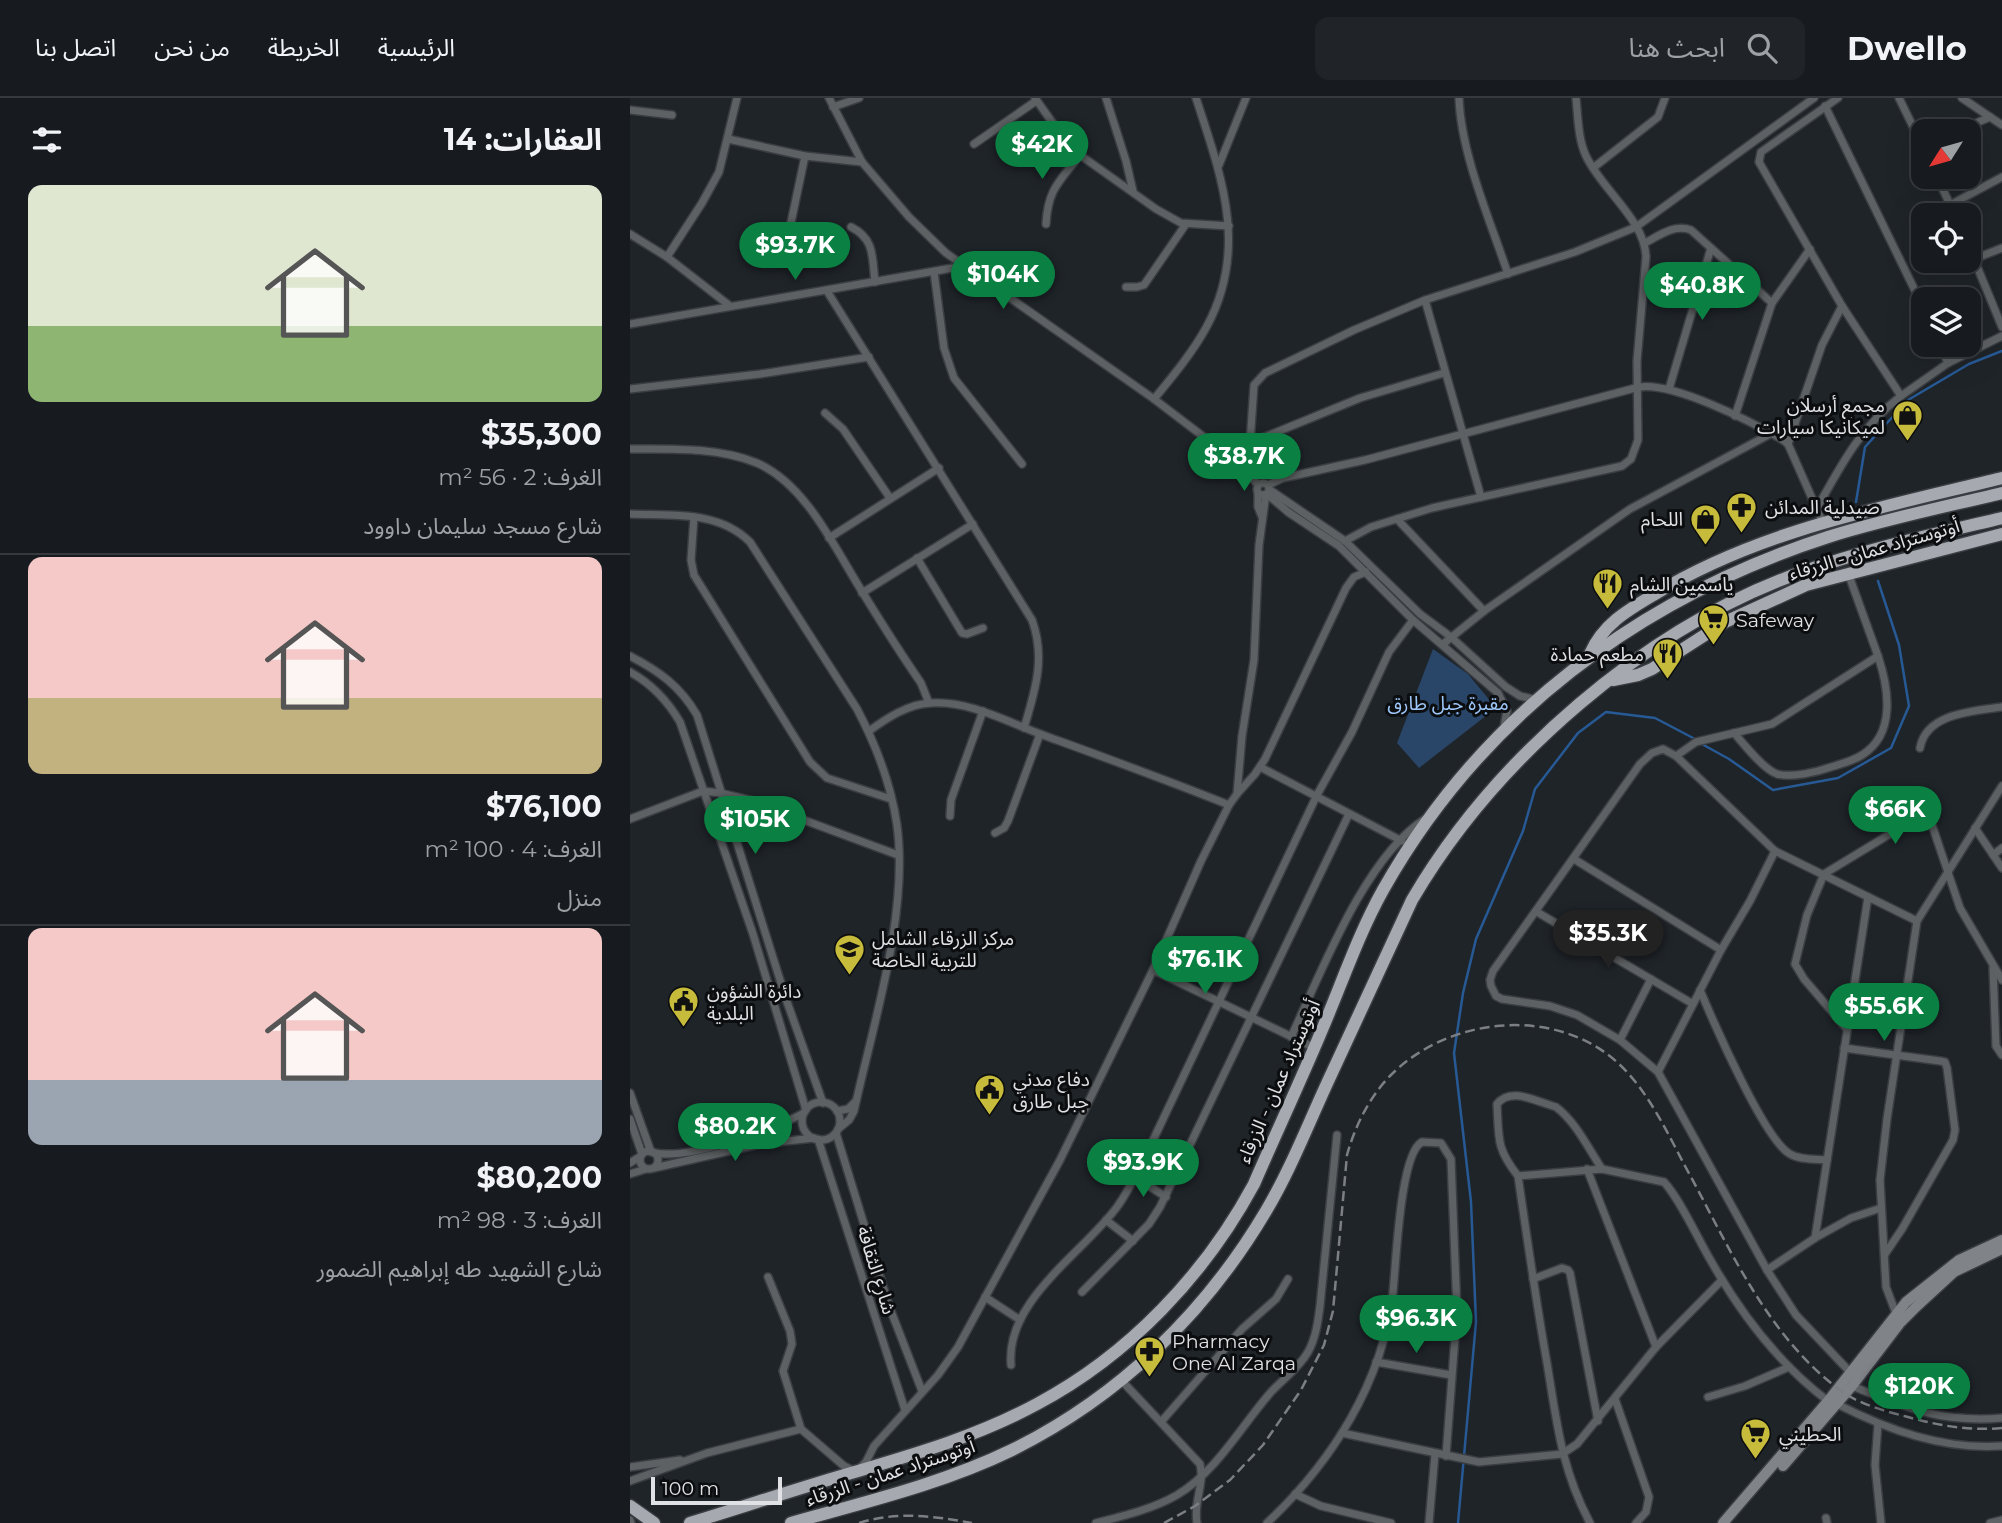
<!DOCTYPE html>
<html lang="ar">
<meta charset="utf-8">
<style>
:root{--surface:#171b1f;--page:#202428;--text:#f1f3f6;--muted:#9ea1a4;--line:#36393d;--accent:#0b8043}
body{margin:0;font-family:Montserrat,"Noto Sans Arabic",sans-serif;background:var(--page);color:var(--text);direction:rtl;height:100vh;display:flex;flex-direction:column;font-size:26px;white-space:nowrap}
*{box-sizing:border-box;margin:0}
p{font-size:23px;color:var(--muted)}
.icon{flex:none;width:38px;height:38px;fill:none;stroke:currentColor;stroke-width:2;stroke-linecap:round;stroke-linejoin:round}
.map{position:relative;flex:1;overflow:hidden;direction:ltr}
.side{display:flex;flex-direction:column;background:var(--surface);width:630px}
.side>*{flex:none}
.needle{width:46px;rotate:233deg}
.controls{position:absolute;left:1281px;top:21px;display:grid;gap:14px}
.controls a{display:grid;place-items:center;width:70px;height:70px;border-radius:14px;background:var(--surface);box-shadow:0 7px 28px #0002,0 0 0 2px var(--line);font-size:35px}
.scale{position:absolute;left:21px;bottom:18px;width:131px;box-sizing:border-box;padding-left:7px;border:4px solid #dfe1e5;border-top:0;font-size:19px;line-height:24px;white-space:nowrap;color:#dfe1e5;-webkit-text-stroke:5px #0b0d0f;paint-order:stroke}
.price{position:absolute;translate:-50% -60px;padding:0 16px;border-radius:24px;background:var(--accent);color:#fff;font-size:23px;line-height:46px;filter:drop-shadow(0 2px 4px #0008)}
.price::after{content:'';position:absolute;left:50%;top:42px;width:21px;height:16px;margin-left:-10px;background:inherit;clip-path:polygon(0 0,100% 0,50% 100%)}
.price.selected{background:#222;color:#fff}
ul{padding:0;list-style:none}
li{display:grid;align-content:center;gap:14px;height:371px;padding:0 28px}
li+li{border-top:2px solid var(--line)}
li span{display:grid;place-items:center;height:217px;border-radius:14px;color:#555}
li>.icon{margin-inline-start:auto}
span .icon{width:126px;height:126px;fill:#fffc;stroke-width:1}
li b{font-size:30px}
h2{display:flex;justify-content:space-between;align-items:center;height:84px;padding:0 28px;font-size:30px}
header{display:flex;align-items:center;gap:42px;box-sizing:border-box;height:98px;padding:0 35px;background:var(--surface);border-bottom:2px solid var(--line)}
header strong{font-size:33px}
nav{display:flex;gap:38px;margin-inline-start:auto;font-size:24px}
.search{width:490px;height:63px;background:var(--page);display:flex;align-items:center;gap:18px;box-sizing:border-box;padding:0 24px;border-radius:14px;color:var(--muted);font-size:26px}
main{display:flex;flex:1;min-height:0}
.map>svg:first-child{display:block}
.green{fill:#294567}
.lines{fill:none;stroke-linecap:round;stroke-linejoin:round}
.stream{stroke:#275a95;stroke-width:2.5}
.minor-casing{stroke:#3a3e43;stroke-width:10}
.secondary-casing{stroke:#3a3e43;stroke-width:13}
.trunk-casing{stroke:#3a3e43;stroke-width:15}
.minor{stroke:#5e6163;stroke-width:7}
.secondary{stroke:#808388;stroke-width:10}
.trunk{stroke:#a6aab0;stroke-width:12}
.rail{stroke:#7c8085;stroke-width:2.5;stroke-dasharray:10 5;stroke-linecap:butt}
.labels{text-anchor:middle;stroke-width:6;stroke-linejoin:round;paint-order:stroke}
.poi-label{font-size:19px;fill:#dfe1e5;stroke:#0b0d0f;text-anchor:start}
.street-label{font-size:19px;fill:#dfe1e5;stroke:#0b0d0f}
.park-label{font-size:19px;fill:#9fc8fa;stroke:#0b0d0f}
</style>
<header>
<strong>Dwello</strong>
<div class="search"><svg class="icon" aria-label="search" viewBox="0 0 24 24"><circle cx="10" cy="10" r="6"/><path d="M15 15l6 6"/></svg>ابحث هنا</div>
<nav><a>الرئيسية</a><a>الخريطة</a><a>من نحن</a><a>اتصل بنا</a></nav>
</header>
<main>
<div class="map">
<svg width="1372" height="1425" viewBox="0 0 1372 1425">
<rect width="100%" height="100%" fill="#1f2429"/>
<path class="green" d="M803 551 838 576 866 610 789 670 767 645Z"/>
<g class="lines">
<g class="stream">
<path d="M1226 404 1235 349 1278 302 1339 266 1372 253"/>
<path d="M1070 645 1099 661 1143 692 1208 680 1261 650 1279 608 1269 547 1248 483"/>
<path d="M828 1425 846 1224 841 1104 824 955 833 895 846 841 893 733 905 691 948 635 976 614 1025 620 1065 641"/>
</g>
<defs>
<g id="minor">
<path d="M199 0 232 64 279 119 316 155 524 301 612 368 628 387"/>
<path d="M405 0 427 31 450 57 526 111 551 125 599 128"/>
<path d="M476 0 496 63 503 93"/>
<path d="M829 0C831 56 860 122 878 176"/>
<path d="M1269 0 1293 49"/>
<path d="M1332 0 1372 27"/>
<path d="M1195 8 1293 209"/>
<path d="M203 9 229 0"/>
<path d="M0 12 42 17"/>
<path d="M1328 33 1360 19"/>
<path d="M98 41 175 58 232 64"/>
<path d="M344 46 406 3"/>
<path d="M589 67 616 0"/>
<path d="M963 70 1028 19 1035 0"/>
<path d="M1307 79 1325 117"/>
<path d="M1320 107 1372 79"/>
<path d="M416 126C418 91 429 84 450 57"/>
<path d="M221 129C245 141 242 159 245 184"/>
<path d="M0 136 37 159 100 208"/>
<path d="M138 144 153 141 159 134 175 58"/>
<path d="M1015 145C1030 137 1044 126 1061 132L1142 205"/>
<path d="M1339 149 1372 229"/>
<path d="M37 159 72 105 89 74 107 0"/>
<path d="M1344 161 1372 150"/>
<path d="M304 174 314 250 324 280 392 366"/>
<path d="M496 189H507L514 187 556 126"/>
<path d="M197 193 402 522C416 560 405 593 394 630"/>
<path d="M795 202 851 399"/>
<path d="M0 226 334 168"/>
<path d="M1310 247 1318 265"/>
<path d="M0 291 130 276 239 259"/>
<path d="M1039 291 1081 150"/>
<path d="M1271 298 1318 265 1372 238"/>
<path d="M524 301C543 278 563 254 577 228 619 150 591 77 566 0"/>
<path d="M195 315 213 331 260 400"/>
<path d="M1105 318 1142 205 1180 151"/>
<path d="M620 345 730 300 814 275"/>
<path d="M1158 346 1192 247 1212 208"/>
<path d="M0 351C41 351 88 349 127 365 177 387 205 451 233 495 252 526 271 556 291 585L299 605"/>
<path d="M612 368 620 345 624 287 635 275 724 232 795 202 945 154 1006 129 1184 0"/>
<circle cx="633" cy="391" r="6"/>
<path d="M638 387 653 380 735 362 1009 289C1044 284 1122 324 1153 342L1158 346 1193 425"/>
<path d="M640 392 715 443 790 516 821 539 876 589 890 598 907 602"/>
<path d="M628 395V409L632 419"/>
<path d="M637 396 658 414 709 448 783 522 868 595 877 613 874 629"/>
<path d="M1186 412C1210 369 1231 328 1271 298L1212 208 1129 64 1131 54 1208 0"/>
<path d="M0 416C41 418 88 412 120 444L227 611C246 647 261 686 267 727 279 816 243 926 224 1013L219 1022 208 1031"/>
<path d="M64 419 61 462 64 477 180 664 197 680 261 701"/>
<path d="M767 421 854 513"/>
<path d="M199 440 309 370"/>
<path d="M715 443 741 429 802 410 992 368 1001 361 1008 342 1007 263 1016 159C1015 122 972 92 956 58 948 41 948 19 946 0"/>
<path d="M287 460 332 535 337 536 353 530"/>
<path d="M232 495 343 426"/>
<path d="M813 546 854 513 1000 411 1142 335"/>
<path d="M0 558C29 573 50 588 67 617L156 901 193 1005"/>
<path d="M0 574C22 586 37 602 50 624L123 836 176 1012"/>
<path d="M239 633C257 620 278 606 301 605 341 603 377 624 413 637 476 660 537 682 599 707"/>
<path d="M1104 635C1114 646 1133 671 1147 676 1162 680 1187 674 1201 669 1211 666 1223 663 1232 657 1266 636 1259 591 1248 558"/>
<path d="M1290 650C1296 615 1344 613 1372 609"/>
<path d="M1046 658 1066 644 1142 626 1248 558 1218 475"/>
<path d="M630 669 772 743"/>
<path d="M607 696 625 676 635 661 716 490 724 479 736 474"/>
<path d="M320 718 321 702 353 613"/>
<path d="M0 721 73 693 90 695 120 702 268 757"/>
<path d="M1345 730 1372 770"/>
<path d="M365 735 374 730 378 723 410 636"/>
<path d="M1363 757 1372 750"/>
<path d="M944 761 1091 852"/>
<path d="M907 814 1063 906"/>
<path d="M1363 870 1366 948 1372 957"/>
<path d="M523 872 685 950"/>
<path d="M1070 892C1083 923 1135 1043 1160 1056 1170 1062 1185 1061 1197 1062"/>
<path d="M1216 930 1174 881 1165 866 1177 817 1194 776 1283 722 1295 721 1302 727 1330 810 1372 882"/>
<path d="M661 939C691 875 735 759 795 721"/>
<path d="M990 942 1021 881"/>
<path d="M1214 950 1310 963 1315 964 1317 970 1325 1032 1323 1042 1272 1131 1255 1156"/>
<path d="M1028 974 1091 852 1120 803 1145 753"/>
<path d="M0 995 21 1054"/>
<circle cx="191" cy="1023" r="19"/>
<path d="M207 1013 218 1011 226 1003"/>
<path d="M0 1021 12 1056"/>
<path d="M206 1035 259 1208 292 1293"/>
<path d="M188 1041 275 1312"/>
<circle cx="19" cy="1062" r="9"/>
<path d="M24 1055C61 1062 141 1032 174 1015"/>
<path d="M0 1065 11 1058"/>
<path d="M24 1070 130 1046 184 1040"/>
<path d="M957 1071 1026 1249"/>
<path d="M0 1076 16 1071"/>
<path d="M888 1078C866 1050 869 1041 867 1006 881 988 907 1004 926 1009 946 1024 958 1050 972 1071"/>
<path d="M505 1079 536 1099"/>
<path d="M476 1122 503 1143"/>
<path d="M1185 1140 1221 1120 1251 1110"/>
<path d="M1137 1172 1185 1140 1238 799"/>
<path d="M138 1179 160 1233 162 1246 153 1273 171 1331"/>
<path d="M903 1181 932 1170 938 1172 940 1175 968 1323"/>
<path d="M452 1194 519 1126 530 1109 719 716"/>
<path d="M355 1199 390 1222"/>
<path d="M1267 1218 1256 1189 1250 1082 1257 1021 1287 823 1372 688"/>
<path d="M746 1264 821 1277"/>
<path d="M381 1267C375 1203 452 1156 487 1109 498 1094 507 1075 516 1057L687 697 722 634 759 554 783 522"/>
<path d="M1220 1274 1166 1217 1137 1172 1028 974 990 942 947 917 920 908 872 901 866 898 861 888 860 882 863 873 1010 666 1022 655 1033 651 1046 658 1145 753 1287 823"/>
<path d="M492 1283 570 1366C575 1386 563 1404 567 1425"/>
<path d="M1222 1288C1276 1310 1312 1325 1372 1320"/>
<path d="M1078 1299 1115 1288 1159 1269"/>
<path d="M985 1301 1019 1399 1016 1414 1006 1425"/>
<path d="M1207 1306C1258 1332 1313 1352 1372 1348"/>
<path d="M531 1324 612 1231 646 1201 658 1181"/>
<path d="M1248 1326 1245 1367 1251 1425"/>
<path d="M712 1335 849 1364 932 1356 947 1346 1026 1249 1092 1182"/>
<path d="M0 1369 50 1362"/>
<path d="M0 1383 77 1355 171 1331 214 1368 226 1374 236 1364 244 1348 308 1277 328 1249 430 1062 523 872 571 763 599 707 607 696 612 638 624 562 629 447 636 396"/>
<path d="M665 1396 691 1408 761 1425"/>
<path d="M1196 1420 1197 1425"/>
<path d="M0 1422 1 1425"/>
<path d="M466 1425C493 1418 523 1411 547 1397 588 1372 611 1328 641 1294 653 1281 669 1270 678 1254 686 1240 688 1223 690 1208L707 1037"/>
<path d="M637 1425C702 1364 753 1284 763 1194 766 1167 770 1055 792 1044L811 1045 821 1061 827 1213 816 1358"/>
<path d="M799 1425 805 1356"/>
<path d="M960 1425C931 1370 927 1325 917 1265 906 1203 897 1140 888 1078L972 1071 1034 1084C1050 1101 1068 1141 1081 1163 1111 1216 1149 1266 1198 1303"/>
<path d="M1360 1425 1372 1422"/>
</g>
<g id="secondary">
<path d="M1153 1368 1222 1288 1270 1225 1287 1208 1324 1174 1372 1151"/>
<path d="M1093 1425 1198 1303 1276 1204 1329 1162 1372 1142"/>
</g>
<g id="trunk">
<path d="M960 556C973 526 998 512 1025 496 1130 432 1254 409 1372 380"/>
<path d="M983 582 1008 577 1022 571 1095 524 1176 487 1372 436"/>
<path d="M0 1408 24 1425"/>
<path d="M60 1425C116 1408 172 1389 228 1373 289 1355 350 1337 407 1306 499 1257 575 1177 624 1086 647 1033 672 980 694 927 713 882 729 835 753 792 851 618 1009 500 1198 439 1255 421 1314 409 1372 395"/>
<path d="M161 1425C235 1404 312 1386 382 1352 489 1299 575 1216 636 1113 661 1071 679 1024 700 979 727 920 755 861 782 802 865 660 1017 529 1172 474 1237 451 1305 436 1372 420"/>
</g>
</defs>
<use href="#minor" class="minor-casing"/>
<use href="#secondary" class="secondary-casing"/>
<use href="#trunk" class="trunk-casing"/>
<use href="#minor" class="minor"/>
<use href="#secondary" class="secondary"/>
<use href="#trunk" class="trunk"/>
<g class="rail">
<path d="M229 1425C268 1413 303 1418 342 1425"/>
<path d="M534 1425 565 1408 600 1382 633 1347 671 1292 694 1247 703 1213 717 1057C725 1028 740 997 763 975 822 918 927 908 989 966 1018 993 1037 1034 1055 1068 1099 1148 1137 1240 1214 1295 1232 1307 1258 1314 1278 1319 1310 1328 1340 1333 1372 1330"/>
</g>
</g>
<defs>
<symbol id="shop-pin" viewBox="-11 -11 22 30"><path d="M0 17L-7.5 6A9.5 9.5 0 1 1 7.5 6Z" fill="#c7bb3b" stroke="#0b0d0f"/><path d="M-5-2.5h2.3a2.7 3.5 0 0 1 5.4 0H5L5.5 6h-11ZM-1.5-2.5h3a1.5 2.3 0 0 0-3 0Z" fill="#111"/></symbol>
<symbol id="pharmacy-pin" viewBox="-11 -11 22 30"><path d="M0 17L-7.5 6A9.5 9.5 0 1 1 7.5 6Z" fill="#c7bb3b" stroke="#0b0d0f"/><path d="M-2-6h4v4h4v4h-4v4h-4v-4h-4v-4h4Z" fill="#111"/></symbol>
<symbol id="restaurant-pin" viewBox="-11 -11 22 30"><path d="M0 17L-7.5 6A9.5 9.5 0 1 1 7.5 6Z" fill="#c7bb3b" stroke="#0b0d0f"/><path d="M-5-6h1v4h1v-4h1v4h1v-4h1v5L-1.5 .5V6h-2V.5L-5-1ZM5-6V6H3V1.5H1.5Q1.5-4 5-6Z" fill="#111"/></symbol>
<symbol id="supermarket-pin" viewBox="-11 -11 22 30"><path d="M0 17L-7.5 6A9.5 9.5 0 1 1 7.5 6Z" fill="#c7bb3b" stroke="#0b0d0f"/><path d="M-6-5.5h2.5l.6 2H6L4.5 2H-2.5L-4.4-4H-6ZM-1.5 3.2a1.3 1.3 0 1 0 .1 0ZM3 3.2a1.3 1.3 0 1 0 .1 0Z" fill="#111"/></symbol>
<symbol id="school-pin" viewBox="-11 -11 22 30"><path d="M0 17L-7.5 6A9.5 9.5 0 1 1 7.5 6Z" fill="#c7bb3b" stroke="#0b0d0f"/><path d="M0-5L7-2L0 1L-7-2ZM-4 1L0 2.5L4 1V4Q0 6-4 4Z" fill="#111"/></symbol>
<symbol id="civic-pin" viewBox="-11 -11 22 30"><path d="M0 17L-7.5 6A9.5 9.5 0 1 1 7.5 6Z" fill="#c7bb3b" stroke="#0b0d0f"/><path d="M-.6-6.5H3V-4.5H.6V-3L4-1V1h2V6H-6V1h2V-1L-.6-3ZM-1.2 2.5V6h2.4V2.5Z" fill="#111"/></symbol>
</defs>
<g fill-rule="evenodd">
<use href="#shop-pin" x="1260" y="300" width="35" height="47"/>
<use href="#pharmacy-pin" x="1094" y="392" width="35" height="47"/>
<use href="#shop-pin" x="1058" y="404" width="35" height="47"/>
<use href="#restaurant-pin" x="960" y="468" width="35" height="47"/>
<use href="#supermarket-pin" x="1066" y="504" width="35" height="47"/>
<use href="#restaurant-pin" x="1020" y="538" width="35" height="47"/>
<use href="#school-pin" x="202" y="834" width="35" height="47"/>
<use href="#civic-pin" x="36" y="886" width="35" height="47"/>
<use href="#civic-pin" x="342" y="974" width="35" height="47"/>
<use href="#pharmacy-pin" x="502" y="1236" width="35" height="47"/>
<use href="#supermarket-pin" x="1108" y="1318" width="35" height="47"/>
</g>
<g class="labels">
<g class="poi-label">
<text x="1255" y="314" text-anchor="end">مجمع أرسلان<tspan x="1255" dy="22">لميكانيكا سيارات</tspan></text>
<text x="1135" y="416">صيدلية المدائن</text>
<text x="1053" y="428" text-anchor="end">اللحام</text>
<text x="1000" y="493">ياسمين الشام</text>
<text x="1106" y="529">Safeway</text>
<text x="1014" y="563" text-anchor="end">مطعم حمادة</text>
<text x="242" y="847">مركز الزرقاء الشامل<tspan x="242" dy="22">للتربية الخاصة</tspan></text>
<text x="77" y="900">دائرة الشؤون<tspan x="77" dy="22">البلدية</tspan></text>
<text x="383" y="988">دفاع مدني<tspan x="383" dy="22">جبل طارق</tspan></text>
<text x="542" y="1250">Pharmacy<tspan x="542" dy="22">One Al Zarqa</tspan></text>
<text x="1149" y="1343">الحطيني</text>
</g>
<g class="street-label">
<text transform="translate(1244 451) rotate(-16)" y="7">أوتوستراد عمان - الزرقاء</text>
<text transform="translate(648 983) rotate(-66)" y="7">أوتوستراد عمان - الزرقاء</text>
<text transform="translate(247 1172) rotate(73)" y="7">شارع الثقافة</text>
<text transform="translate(260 1374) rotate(-18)" y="7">أوتوستراد عمان - الزرقاء</text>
</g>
<g class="park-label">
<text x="818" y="612">مقبرة جبل طارق</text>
</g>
</g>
</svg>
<div class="controls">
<a><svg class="needle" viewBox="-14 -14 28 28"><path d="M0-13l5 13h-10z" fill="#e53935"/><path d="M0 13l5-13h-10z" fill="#9ea1a4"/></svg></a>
<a><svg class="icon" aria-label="locate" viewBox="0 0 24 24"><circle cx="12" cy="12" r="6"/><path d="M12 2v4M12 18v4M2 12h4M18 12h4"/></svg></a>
<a><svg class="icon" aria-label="layers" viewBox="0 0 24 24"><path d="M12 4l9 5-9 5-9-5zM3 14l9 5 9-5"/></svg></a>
</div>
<div class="scale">100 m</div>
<b class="price" style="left:412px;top:83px">$42K</b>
<b class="price" style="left:165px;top:184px">$93.7K</b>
<b class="price" style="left:373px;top:213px">$104K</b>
<b class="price" style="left:1072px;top:224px">$40.8K</b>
<b class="price" style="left:614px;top:395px">$38.7K</b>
<b class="price" style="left:1265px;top:748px">$66K</b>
<b class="price" style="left:125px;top:758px">$105K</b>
<b class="price selected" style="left:978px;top:872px">$35.3K</b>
<b class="price" style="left:575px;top:898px">$76.1K</b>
<b class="price" style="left:1254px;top:945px">$55.6K</b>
<b class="price" style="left:105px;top:1065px">$80.2K</b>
<b class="price" style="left:513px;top:1101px">$93.9K</b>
<b class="price" style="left:786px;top:1257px">$96.3K</b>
<b class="price" style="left:1289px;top:1325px">$120K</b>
</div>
<section class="side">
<h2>العقارات: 14<svg class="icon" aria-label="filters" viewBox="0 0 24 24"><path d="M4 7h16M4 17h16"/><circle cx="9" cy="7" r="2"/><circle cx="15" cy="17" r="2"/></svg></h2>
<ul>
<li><span style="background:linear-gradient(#dfe7d0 65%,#8fb573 0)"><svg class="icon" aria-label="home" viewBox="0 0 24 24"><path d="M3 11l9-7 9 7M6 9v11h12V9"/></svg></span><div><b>$35,300</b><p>الغرف: 2 · 56 m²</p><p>شارع مسجد سليمان داوود</p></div></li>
<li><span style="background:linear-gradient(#f6c9c9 65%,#c2b280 0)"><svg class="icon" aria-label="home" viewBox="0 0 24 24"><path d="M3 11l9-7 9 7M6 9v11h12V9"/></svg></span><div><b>$76,100</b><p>الغرف: 4 · 100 m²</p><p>منزل</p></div></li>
<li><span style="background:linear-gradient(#f6c9c9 70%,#9aa5b1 0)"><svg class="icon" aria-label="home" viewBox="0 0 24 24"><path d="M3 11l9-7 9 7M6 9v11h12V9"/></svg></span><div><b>$80,200</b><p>الغرف: 3 · 98 m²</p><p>شارع الشهيد طه إبراهيم الضمور</p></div></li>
</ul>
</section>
</main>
